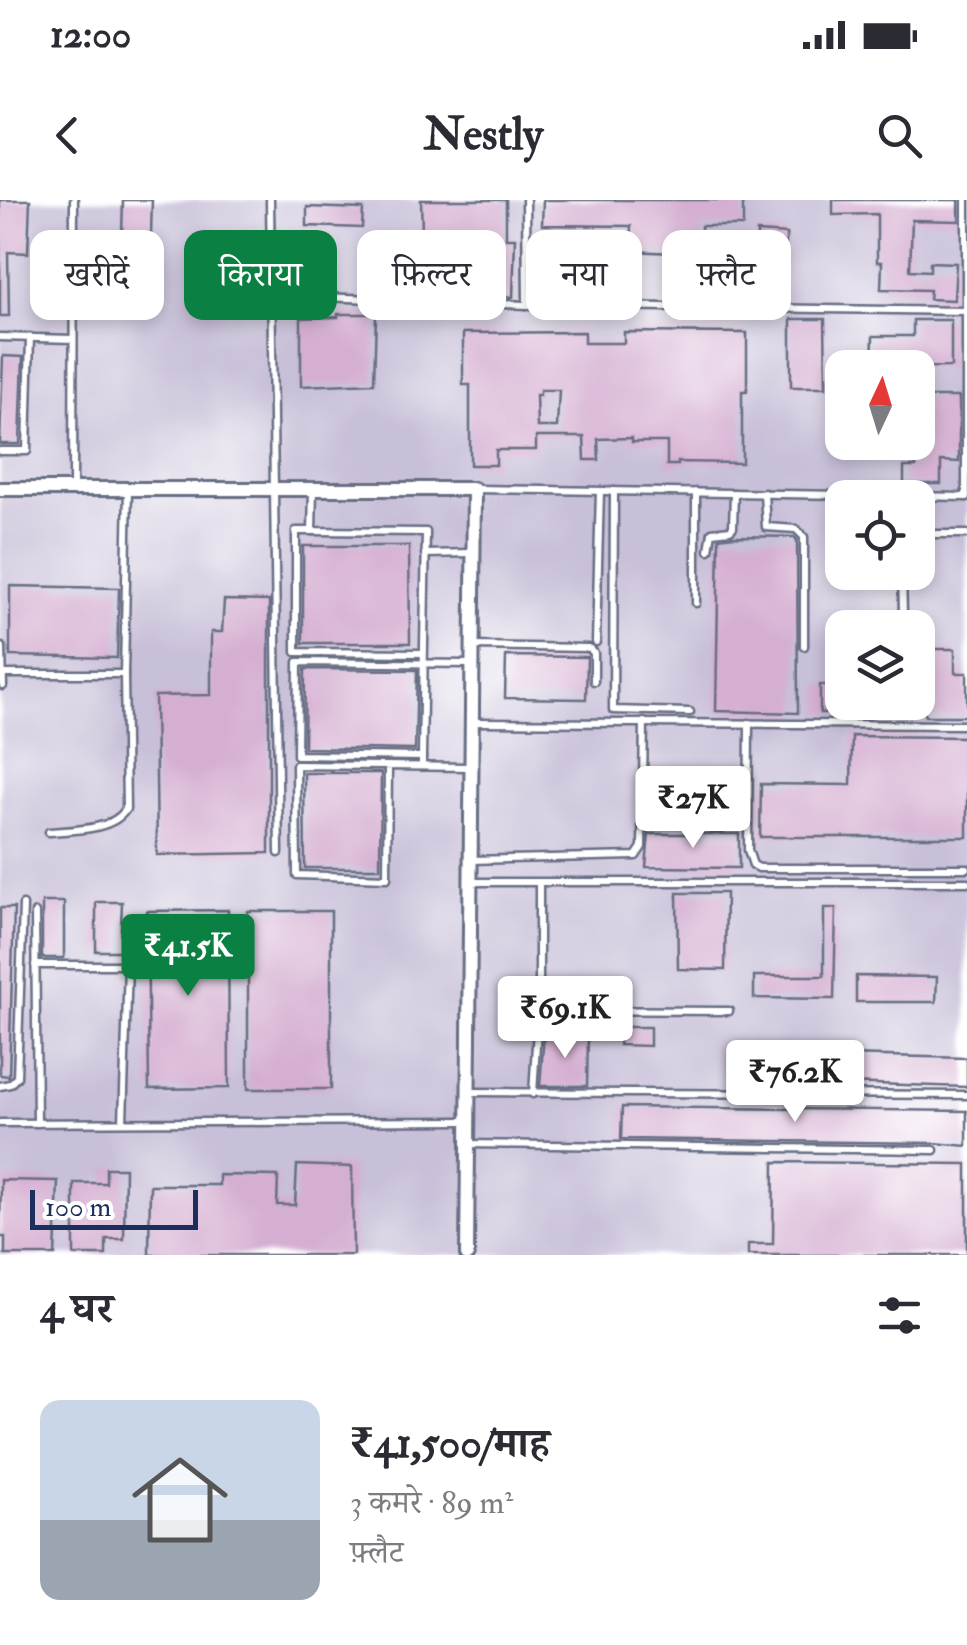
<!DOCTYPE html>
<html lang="hi">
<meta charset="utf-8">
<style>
:root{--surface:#fff;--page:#f2f2f3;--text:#2b2b33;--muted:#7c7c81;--line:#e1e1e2;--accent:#0b8043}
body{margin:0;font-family:"IM FELL Double Pica","Noto Serif Devanagari",serif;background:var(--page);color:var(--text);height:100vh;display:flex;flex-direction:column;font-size:38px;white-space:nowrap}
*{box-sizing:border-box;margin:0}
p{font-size:32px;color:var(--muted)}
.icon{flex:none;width:55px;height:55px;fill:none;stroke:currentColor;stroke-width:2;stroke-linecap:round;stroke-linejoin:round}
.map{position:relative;height:1055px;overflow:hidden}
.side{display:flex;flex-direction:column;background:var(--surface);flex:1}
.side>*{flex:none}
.hud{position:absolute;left:30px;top:30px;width:908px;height:90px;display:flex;gap:20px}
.needle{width:65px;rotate:4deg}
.tools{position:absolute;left:825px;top:150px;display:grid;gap:20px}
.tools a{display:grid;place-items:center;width:110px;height:110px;border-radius:20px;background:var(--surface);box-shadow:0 5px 15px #0003;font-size:50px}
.scale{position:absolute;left:30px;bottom:25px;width:168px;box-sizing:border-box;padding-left:10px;border:5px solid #1b2f5e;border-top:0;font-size:28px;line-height:35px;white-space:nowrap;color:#1b2f5e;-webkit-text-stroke:8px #fff;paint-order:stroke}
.price{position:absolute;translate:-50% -85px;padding:0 22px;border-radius:10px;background:#fff;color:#222;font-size:32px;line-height:65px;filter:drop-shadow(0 2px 5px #0008)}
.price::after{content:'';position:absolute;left:50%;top:60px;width:30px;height:22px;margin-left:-15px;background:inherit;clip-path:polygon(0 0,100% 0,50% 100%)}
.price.current{background:var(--accent);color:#fff}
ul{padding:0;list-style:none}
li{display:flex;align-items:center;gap:30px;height:250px;padding:0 40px}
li+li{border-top:2px solid var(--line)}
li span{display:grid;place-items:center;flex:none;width:280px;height:200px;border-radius:20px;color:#555}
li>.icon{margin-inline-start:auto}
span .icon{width:120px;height:120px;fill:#fffc;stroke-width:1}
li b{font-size:42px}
h2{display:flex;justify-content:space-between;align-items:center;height:120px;padding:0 40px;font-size:42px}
.tag{padding:0 35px;border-radius:20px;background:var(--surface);box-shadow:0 5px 15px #0003;font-size:35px;line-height:90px}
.tag.current{background:var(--accent);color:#fff}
.status{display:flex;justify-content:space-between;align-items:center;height:70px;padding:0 50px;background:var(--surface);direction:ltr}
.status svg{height:28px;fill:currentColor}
header{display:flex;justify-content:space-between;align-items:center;height:130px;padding:0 40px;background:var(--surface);font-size:45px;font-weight:700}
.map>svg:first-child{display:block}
.industrial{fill:#c8bfd8;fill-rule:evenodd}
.building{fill:#d5afd1;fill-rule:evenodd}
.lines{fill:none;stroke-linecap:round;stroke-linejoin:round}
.service-casing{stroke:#676e84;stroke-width:11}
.minor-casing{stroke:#676e84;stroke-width:18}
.service{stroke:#fff;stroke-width:6}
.minor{stroke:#fff;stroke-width:12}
</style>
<div class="status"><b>12:00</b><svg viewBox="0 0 49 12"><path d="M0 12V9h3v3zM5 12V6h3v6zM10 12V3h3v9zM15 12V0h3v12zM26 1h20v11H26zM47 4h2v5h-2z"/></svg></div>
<header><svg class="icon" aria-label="back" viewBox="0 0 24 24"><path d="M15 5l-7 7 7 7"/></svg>Nestly<svg class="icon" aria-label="search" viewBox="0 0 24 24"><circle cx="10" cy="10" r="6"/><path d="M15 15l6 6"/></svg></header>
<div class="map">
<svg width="967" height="1055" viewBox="0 0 967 1055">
<rect width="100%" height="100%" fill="#fff"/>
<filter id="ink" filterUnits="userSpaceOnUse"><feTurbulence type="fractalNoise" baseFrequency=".01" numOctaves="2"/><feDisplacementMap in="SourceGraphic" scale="20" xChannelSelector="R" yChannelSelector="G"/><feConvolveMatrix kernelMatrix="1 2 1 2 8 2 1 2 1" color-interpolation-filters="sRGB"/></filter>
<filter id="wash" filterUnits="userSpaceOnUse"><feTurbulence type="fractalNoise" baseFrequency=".0048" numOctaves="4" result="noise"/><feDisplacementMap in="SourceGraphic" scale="40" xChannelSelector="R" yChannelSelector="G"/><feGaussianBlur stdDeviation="2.25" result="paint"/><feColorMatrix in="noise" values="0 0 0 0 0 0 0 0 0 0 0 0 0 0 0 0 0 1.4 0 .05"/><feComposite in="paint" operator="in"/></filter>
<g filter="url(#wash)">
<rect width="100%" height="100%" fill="#f4e4ca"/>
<path class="industrial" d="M0 0H967V1055H0ZM842 168H918V242H842ZM842 298H918V372H842ZM842 428H918V502H842Z"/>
<g id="blocks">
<g class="building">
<path d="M0 0H30L28 53 8 52 9 116H0Z"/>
<path d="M123 0H152L151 34 122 33Z"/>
<path d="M421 0H506V38H515L513 97 484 95 486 33 422 32Z"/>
<path d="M543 0H743V26H701L702 59H674V53L630 51 631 26 542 25Z"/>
<path d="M833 0H959V21L912 20 910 70 930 71V62L956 63 954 100 929 99 930 90 881 89 882 62H877V14L833 15Z"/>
<path d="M307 7 363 9 362 28 307 26Z"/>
<path d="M757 32 787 34 781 85 755 84Z"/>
<path d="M338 114H376L374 183 301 186V118L338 117Z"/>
<path d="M791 119H825L826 187H791Z"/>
<path d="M913 120H951V167L872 168 873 136H913Z"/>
<path d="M584 132V143H624V132L747 133V191H742V263L678 262V265H667V242H632V238L598 239 599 260H585L584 237H536V250H496V265H470V185H463V133ZM540 190H559L557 227H537L536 195H540Z"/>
<path d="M3 156 23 157 20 244H0Z"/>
<path d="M842 195V247H832V196Z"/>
<path d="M918 197H959V262L941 261V284H904V267H916Z"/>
<path d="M733 336 794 337 797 340 798 513 716 511 719 338Z"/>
<path d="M303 346H409L410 443H303Z"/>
<path d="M10 386 119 388 117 458 10 456Z"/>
<path d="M224 400 269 401V653L157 655 155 496 211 495V432H222Z"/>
<path d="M924 449H955V473H967V516H925Z"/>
<path d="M506 456 587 457 586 499 505 498Z"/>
<path d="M305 469 417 470 415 550 304 548Z"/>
<path d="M820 485H842V502H864V513H820Z"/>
<path d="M852 536 967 537V637H760L761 584 851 585Z"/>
<path d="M304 573H381L380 668H305Z"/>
<path d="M649 634H739V668L646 667Z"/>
<path d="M677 693H726L725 770 678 769Z"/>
<rect x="42" y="702" width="22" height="56"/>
<path d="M96 702H122L120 751H96Z"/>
<path d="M0 708H14L9 876 0 875Z"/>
<path d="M824 708H836L834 799 754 798V776H824Z"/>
<path d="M228 710 229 888 149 889 147 711Z"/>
<rect x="248" y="711" width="83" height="178"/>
<path d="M856 776 937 777 936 802H856Z"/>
<path d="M620 827H650V846L619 845Z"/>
<path d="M544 834 588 836 587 886H540Z"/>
<path d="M844 855 967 858V887L843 883Z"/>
<path d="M622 907 967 911V946L934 943 621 939Z"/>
<path d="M774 962 967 964V1055H748V1044H773Z"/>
<path d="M297 965 352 967 353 1055H149L150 985H219V975L278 976 277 1005H295Z"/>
<path d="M106 968H125L124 1039H106V1055H74V983H106Z"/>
<path d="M1 980 58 981 55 1055H5V1037H0Z"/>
</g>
</g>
</g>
<g filter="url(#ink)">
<use href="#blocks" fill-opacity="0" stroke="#676e84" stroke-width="2.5"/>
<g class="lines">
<defs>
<g id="service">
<path d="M270 0 279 653"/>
<path d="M526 0 527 105"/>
<path d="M270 95 527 105 966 111"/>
<path d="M0 137 73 139"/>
<path d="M0 251H27L30 137"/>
<path d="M73 288 74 0"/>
<path d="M313 289 312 331 426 332 422 557"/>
<path d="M476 289 967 297"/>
<path d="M614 291 613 510 690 512"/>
<path d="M696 292V403"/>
<path d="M764 293 766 327 796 329 804 337V446"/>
<path d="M966 297V0"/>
<path d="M312 331H296V452L423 453"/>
<path d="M926 334H967"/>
<path d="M709 350 712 332 730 330 733 327 734 293"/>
<path d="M425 354 472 353"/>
<path d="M902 372 903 414"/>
<path d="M596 442 600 291"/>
<path d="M472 446 589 448 594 453V481"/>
<path d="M2 447 3 486"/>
<path d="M2 474H124"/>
<path d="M471 522 967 525"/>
<path d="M749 523 748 650 753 665 759 668H967"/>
<path d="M388 566 387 678 297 675 296 565 470 567"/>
<path d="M422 566V557L297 555 298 462 470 464"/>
<path d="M49 632C72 630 113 631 126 609L124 474 128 289"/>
<path d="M470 660 636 656 642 647 644 522"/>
<path d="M471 682H967"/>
<path d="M35 713 37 923"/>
<path d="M35 765H128"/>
<path d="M538 810 729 811"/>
<path d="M0 886 10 884 17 877 23 705"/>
<path d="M468 892 967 895"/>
<path d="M533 894 539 795V684"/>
<path d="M123 922 128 765 125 732"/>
<path d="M0 923 468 921"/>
<path d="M469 944 934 950"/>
</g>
<path id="minor" d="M0 289H474L467 1055"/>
</defs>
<use href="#service" class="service-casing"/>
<use href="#minor" class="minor-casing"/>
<use href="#service" class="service"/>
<use href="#minor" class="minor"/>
</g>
</g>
</svg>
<div class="tools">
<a><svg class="needle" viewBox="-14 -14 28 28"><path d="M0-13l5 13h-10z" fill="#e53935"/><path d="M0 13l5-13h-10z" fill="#7c7c81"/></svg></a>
<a><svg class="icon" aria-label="locate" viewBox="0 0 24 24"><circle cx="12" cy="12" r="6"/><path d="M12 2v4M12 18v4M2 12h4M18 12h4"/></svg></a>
<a><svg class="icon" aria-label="layers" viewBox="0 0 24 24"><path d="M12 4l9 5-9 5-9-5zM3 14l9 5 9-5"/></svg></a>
</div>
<div class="scale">100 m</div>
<b class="price" style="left:693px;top:651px">₹27K</b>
<b class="price current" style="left:188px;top:799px">₹41.5K</b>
<b class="price" style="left:565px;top:861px">₹69.1K</b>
<b class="price" style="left:795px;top:925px">₹76.2K</b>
<div class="hud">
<a class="tag">खरीदें</a>
<a class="tag current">किराया</a>
<a class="tag">फ़िल्टर</a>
<a class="tag">नया</a>
<a class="tag">फ़्लैट</a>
</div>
</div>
<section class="side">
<h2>4 घर<svg class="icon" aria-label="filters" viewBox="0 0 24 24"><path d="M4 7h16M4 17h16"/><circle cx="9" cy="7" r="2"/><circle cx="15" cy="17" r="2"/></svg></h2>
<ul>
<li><span style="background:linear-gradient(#c9d6e8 60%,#9aa5b1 0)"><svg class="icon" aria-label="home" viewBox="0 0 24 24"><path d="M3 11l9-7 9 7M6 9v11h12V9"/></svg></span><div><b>₹41,500/माह</b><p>3 कमरे · 89 m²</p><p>फ़्लैट</p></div></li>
</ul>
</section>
